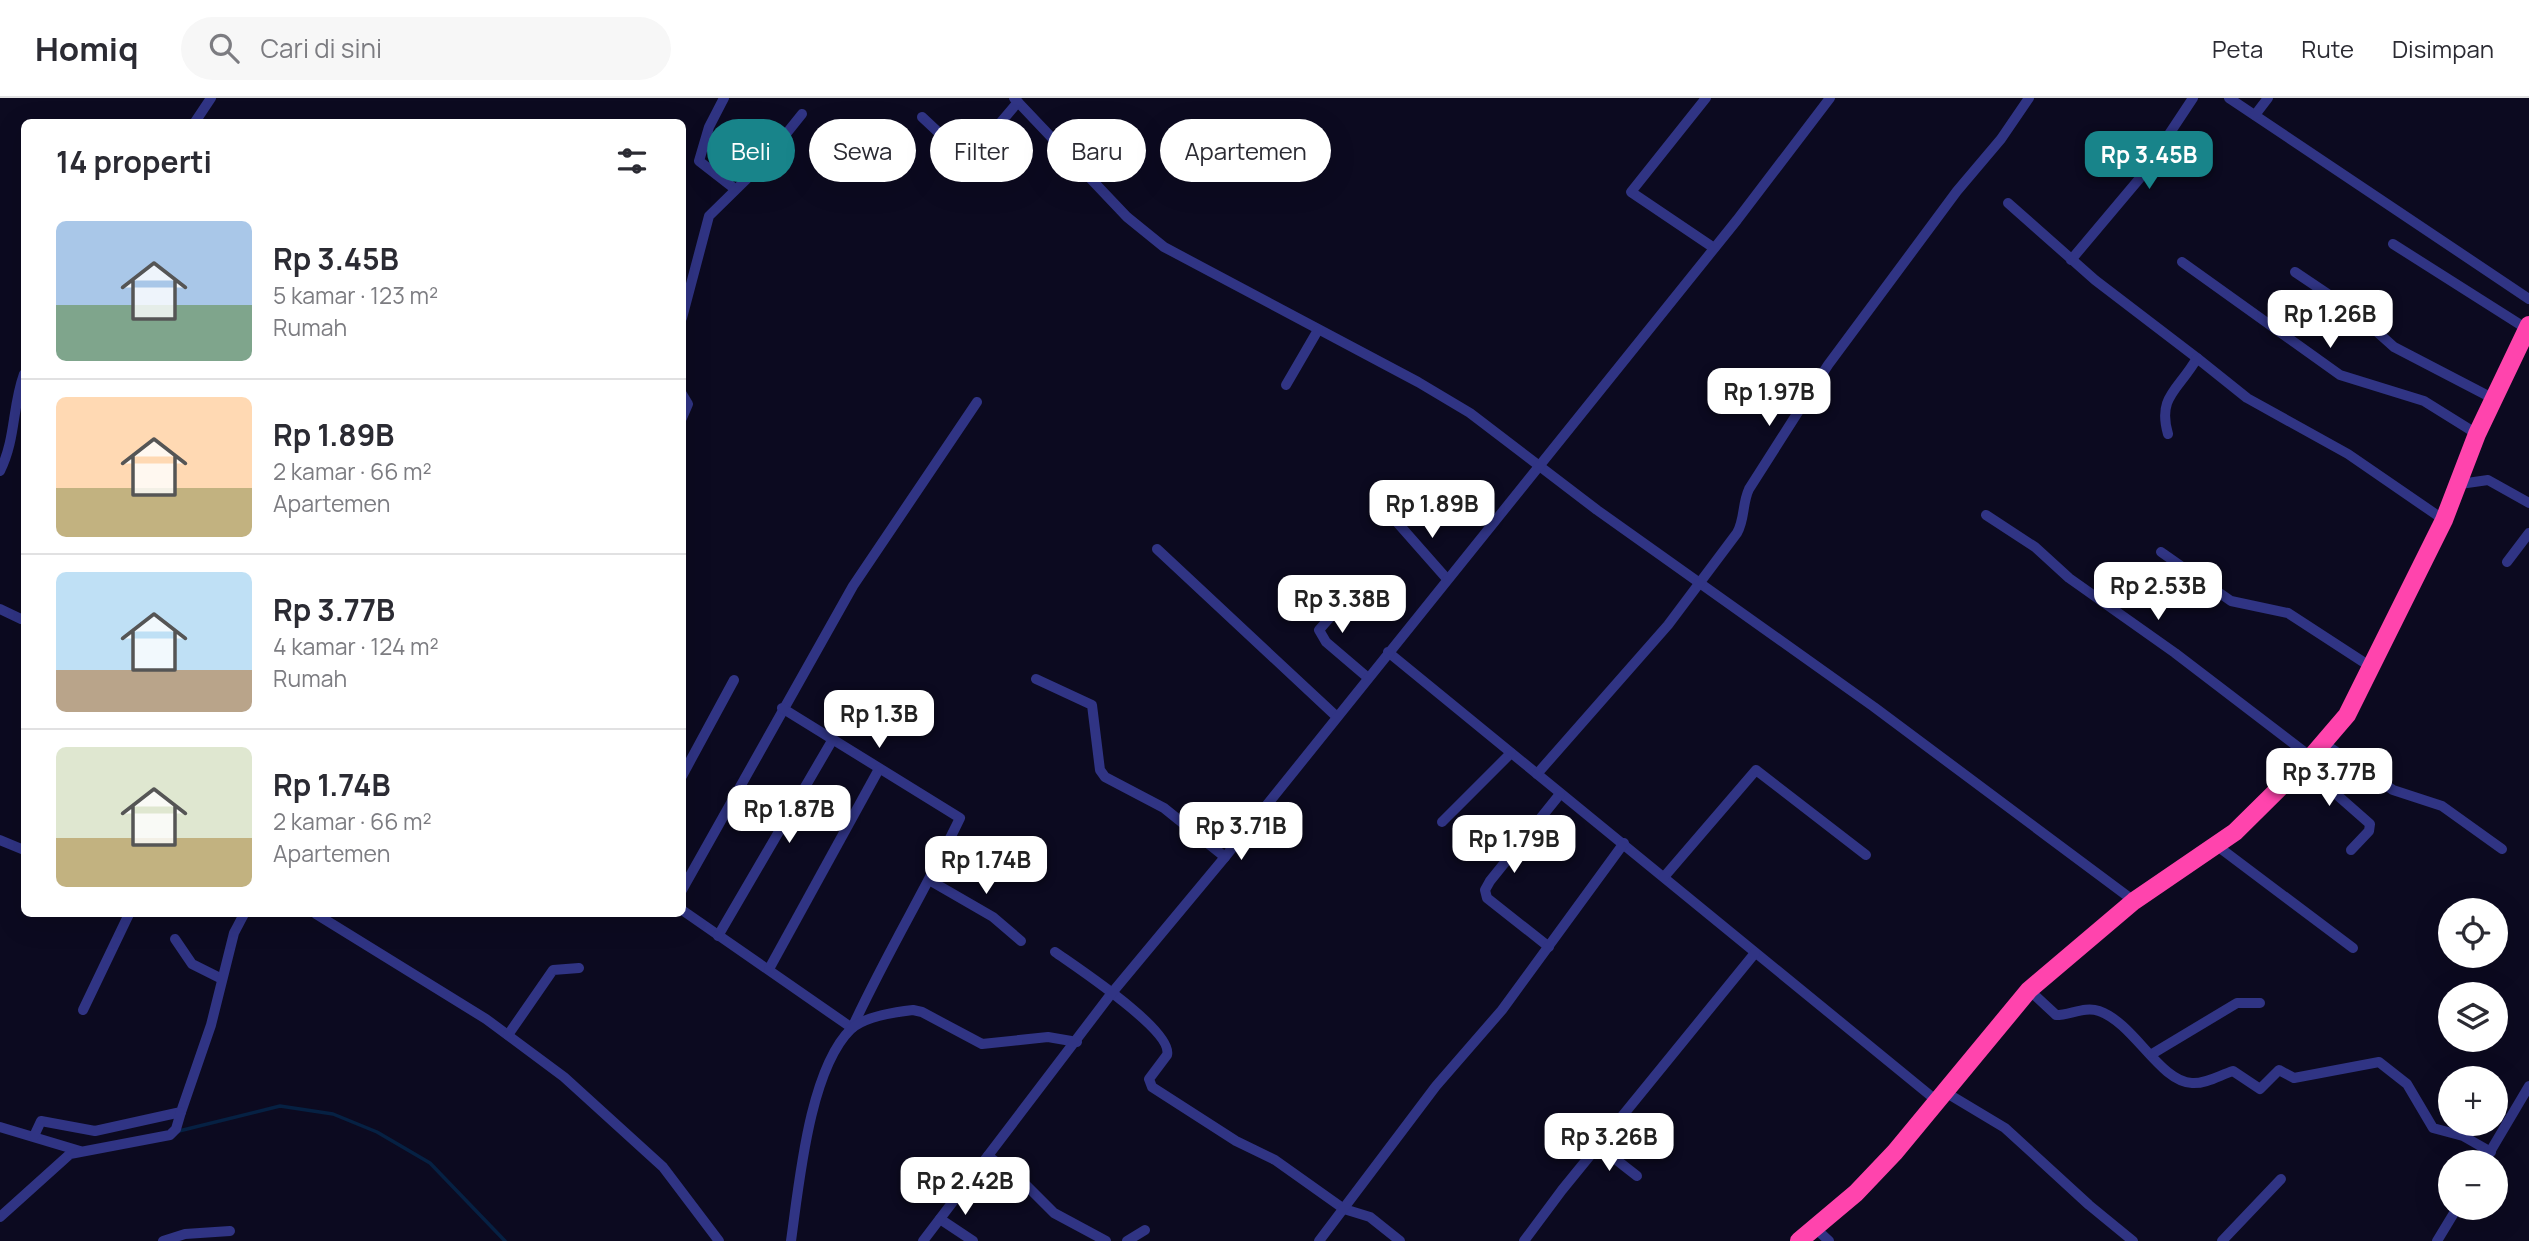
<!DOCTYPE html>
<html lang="id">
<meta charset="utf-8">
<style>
:root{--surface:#fff;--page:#f7f7f7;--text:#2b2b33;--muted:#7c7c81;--line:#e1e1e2;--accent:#18848a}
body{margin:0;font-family:Manrope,sans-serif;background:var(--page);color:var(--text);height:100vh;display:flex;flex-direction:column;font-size:26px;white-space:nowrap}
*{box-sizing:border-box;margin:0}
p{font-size:23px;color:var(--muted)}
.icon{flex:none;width:38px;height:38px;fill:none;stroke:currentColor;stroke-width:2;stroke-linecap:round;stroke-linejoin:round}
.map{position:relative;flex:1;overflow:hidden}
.sheet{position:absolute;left:21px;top:21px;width:665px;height:798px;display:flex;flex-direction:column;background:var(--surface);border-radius:10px;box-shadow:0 7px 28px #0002}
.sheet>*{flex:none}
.top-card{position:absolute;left:707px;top:21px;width:665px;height:63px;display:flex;gap:14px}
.controls{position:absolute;left:2438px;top:800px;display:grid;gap:14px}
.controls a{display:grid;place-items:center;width:70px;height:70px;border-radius:50%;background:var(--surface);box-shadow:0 7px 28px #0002;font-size:35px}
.price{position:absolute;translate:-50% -60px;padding:0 16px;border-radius:14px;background:#fff;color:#222;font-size:23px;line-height:46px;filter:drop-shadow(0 2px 4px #0008)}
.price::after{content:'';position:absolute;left:50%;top:42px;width:21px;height:16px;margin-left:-10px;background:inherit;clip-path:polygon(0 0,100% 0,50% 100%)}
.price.active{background:var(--accent);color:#fff}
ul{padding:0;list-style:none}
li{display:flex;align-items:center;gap:21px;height:175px;padding:0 35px}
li+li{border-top:2px solid var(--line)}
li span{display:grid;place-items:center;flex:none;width:196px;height:140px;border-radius:10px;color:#555}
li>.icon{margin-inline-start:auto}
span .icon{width:84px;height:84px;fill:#fffc;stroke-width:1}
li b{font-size:30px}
h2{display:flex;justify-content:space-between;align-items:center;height:84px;padding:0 35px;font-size:30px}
.chip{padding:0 24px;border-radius:32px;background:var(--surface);box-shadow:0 7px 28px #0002;font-size:24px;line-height:63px}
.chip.active{background:var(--accent);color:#fff}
header{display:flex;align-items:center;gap:42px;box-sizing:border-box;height:98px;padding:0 35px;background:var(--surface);border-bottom:2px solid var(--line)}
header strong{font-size:33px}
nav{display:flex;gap:38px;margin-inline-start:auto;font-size:24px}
.search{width:490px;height:63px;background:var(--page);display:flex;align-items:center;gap:18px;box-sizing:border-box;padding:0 24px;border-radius:38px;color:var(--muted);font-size:26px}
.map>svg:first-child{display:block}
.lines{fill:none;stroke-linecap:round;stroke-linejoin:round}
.stream{stroke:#062143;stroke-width:3.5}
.street{stroke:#303484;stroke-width:10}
.highway{stroke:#ff44ad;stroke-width:18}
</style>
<header>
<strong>Homiq</strong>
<div class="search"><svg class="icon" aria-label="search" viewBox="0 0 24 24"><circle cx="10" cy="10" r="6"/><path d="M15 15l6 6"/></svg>Cari di sini</div>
<nav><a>Peta</a><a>Rute</a><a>Disimpan</a></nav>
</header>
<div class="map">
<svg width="2529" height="1143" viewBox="0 0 2529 1143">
<rect width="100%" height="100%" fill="#0c0a20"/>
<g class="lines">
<path class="stream" d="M179 1033 280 1008 333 1016 377 1034 430 1065 505 1143"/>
<g class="street">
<path d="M724 0 709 29 699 63 735 91"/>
<path d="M1014 0 1127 119 1164 149 1418 284 1470 315 1597 412 1874 609 2134 803"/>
<path d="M1706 0 1631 94 1714 150"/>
<path d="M2229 0 2529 201"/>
<path d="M2255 17 2268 0"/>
<path d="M922 19 953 48 967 53 985 43 1018 4"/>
<path d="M195 24 211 0"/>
<path d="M2008 105 2095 182 2197 260"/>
<path d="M2393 146 2527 231"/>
<path d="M2071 162 2140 80 2193 0"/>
<path d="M2182 164 2340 277 2424 303 2477 336"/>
<path d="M2295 174 2356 215 2394 249 2494 301"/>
<path d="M682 220 709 118 762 66 802 16"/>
<path d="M1286 287 1318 232"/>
<path d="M682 296 688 306 682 320"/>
<path d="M2168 336C2157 298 2179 292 2197 260L2247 300 2348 356 2444 422"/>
<path d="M0 373C16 341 12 309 24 276"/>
<path d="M2460 386 2488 382 2529 405"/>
<path d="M1986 417 2035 449 2069 480 2175 555 2311 659"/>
<path d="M1395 422 1447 481"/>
<path d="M1157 451 1337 619"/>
<path d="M2161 454 2231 503 2288 515 2371 569"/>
<path d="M2507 464 2529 435"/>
<path d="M1353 493 1319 532 1326 544 1367 579"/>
<path d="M0 511 21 521"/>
<path d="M1388 554 1937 1003"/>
<path d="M1036 581 1092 607 1100 672 1105 679 1164 710 1225 759"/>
<path d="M2323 645 2393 692 2442 708 2502 751"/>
<path d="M2303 667 2370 726 2369 733 2351 752"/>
<path d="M1537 676 1668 527 1737 435C1745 421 1742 406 1749 391L1828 267 1957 93 2001 41 2029 0"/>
<path d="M682 678 734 582"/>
<path d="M1442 724 1511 655"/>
<path d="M0 742 24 752"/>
<path d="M2216 747 2353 850"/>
<path d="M1664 779 1756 672 1866 757"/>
<path d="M929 782 993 819 1021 843"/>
<path d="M682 792 853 488 977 304"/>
<path d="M682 812 852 930C885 858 926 791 960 720L782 610"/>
<path d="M316 816 486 921 564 979 663 1069 719 1143"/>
<path d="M718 838 833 641"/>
<path d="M175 841 192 866 222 881"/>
<path d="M1549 849 1487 800 1485 792 1490 783 1560 696"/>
<path d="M1055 854C1076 869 1174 933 1167 957L1149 981 1152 989 1236 1043 1275 1062 1344 1111 1370 1119 1400 1143"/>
<path d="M769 871 879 671"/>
<path d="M2029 892 2056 917C2070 917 2085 908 2099 913 2134 925 2160 984 2192 985 2206 986 2220 977 2233 973L2260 991 2279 972 2294 980 2379 964 2407 986 2433 1030 2463 1038 2491 1054"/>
<path d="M83 912 129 816"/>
<path d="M508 937 553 872 579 870"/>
<path d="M2152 956 2237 905H2260"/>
<path d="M1945 994 2005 1030 2089 1107 2133 1143"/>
<path d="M1617 1028 1653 1056"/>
<path d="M0 1029 80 1053"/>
<path d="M34 1038 41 1023 95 1033 181 1014 211 927 234 835 244 816"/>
<path d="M1600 1049 1637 1078"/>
<path d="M988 1058 1022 1083 1054 1115 1106 1143"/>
<path d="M2484 1064 2529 988"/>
<path d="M0 1119 70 1056 170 1037 176 1031 181 1014"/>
<path d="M940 1121 973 1143"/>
<path d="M1815 1130 1829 1143"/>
<path d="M163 1143 185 1136 230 1133"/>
<path d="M791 1143C799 1087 809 972 851 931 864 919 895 914 913 912L922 914 982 946 1048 939 1077 944"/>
<path d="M923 1143 1111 896 1225 759 1737 122 1830 0"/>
<path d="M1127 1143 1145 1132"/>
<path d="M1319 1143 1436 988 1502 912 1624 745"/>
<path d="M1524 1143 1562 1092 1755 855"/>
<path d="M2222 1143 2281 1081"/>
<path d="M2437 1143 2457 1110"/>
</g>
<path class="highway" d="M1799 1143 1856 1095 1895 1054 2029 892 2134 803 2235 734 2311 659 2347 617 2444 422 2477 336 2529 227"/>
</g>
</svg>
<div class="controls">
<a><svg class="icon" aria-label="locate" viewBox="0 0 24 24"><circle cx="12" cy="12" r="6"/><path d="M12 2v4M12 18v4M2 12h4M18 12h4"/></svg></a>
<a><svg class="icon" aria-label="layers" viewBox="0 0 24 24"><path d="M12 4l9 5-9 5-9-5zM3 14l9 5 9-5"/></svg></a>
<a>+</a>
<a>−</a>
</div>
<b class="price active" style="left:2149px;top:93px">Rp 3.45B</b>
<b class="price" style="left:2330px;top:252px">Rp 1.26B</b>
<b class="price" style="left:1769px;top:330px">Rp 1.97B</b>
<b class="price" style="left:1432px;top:442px">Rp 1.89B</b>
<b class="price" style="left:2158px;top:524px">Rp 2.53B</b>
<b class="price" style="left:1342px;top:537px">Rp 3.38B</b>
<b class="price" style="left:879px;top:652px">Rp 1.3B</b>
<b class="price" style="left:2329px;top:710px">Rp 3.77B</b>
<b class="price" style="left:789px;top:747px">Rp 1.87B</b>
<b class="price" style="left:1241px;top:764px">Rp 3.71B</b>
<b class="price" style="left:1514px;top:777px">Rp 1.79B</b>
<b class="price" style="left:986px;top:798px">Rp 1.74B</b>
<b class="price" style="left:1609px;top:1075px">Rp 3.26B</b>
<b class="price" style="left:965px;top:1119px">Rp 2.42B</b>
<div class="top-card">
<a class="chip active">Beli</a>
<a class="chip">Sewa</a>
<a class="chip">Filter</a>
<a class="chip">Baru</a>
<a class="chip">Apartemen</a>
</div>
<section class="sheet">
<h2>14 properti<svg class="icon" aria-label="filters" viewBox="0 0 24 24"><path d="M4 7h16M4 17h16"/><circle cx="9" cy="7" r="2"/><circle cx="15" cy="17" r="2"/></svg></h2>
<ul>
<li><span style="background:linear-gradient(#a9c7e8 60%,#7fa58c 0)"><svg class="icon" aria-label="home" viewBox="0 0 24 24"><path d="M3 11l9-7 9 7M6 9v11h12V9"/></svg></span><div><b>Rp 3.45B</b><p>5 kamar · 123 m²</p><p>Rumah</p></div></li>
<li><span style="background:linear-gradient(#ffd9b3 65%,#c2b280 0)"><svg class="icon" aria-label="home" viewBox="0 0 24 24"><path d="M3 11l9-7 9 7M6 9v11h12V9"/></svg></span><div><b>Rp 1.89B</b><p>2 kamar · 66 m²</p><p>Apartemen</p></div></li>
<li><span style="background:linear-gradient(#bfe0f5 70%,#b9a48a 0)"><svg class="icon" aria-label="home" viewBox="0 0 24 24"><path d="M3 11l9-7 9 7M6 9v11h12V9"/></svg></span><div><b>Rp 3.77B</b><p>4 kamar · 124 m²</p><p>Rumah</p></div></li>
<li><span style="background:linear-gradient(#dfe7d0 65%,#c2b280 0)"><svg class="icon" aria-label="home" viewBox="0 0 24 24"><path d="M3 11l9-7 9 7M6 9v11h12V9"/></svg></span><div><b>Rp 1.74B</b><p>2 kamar · 66 m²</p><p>Apartemen</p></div></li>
</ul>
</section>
</div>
